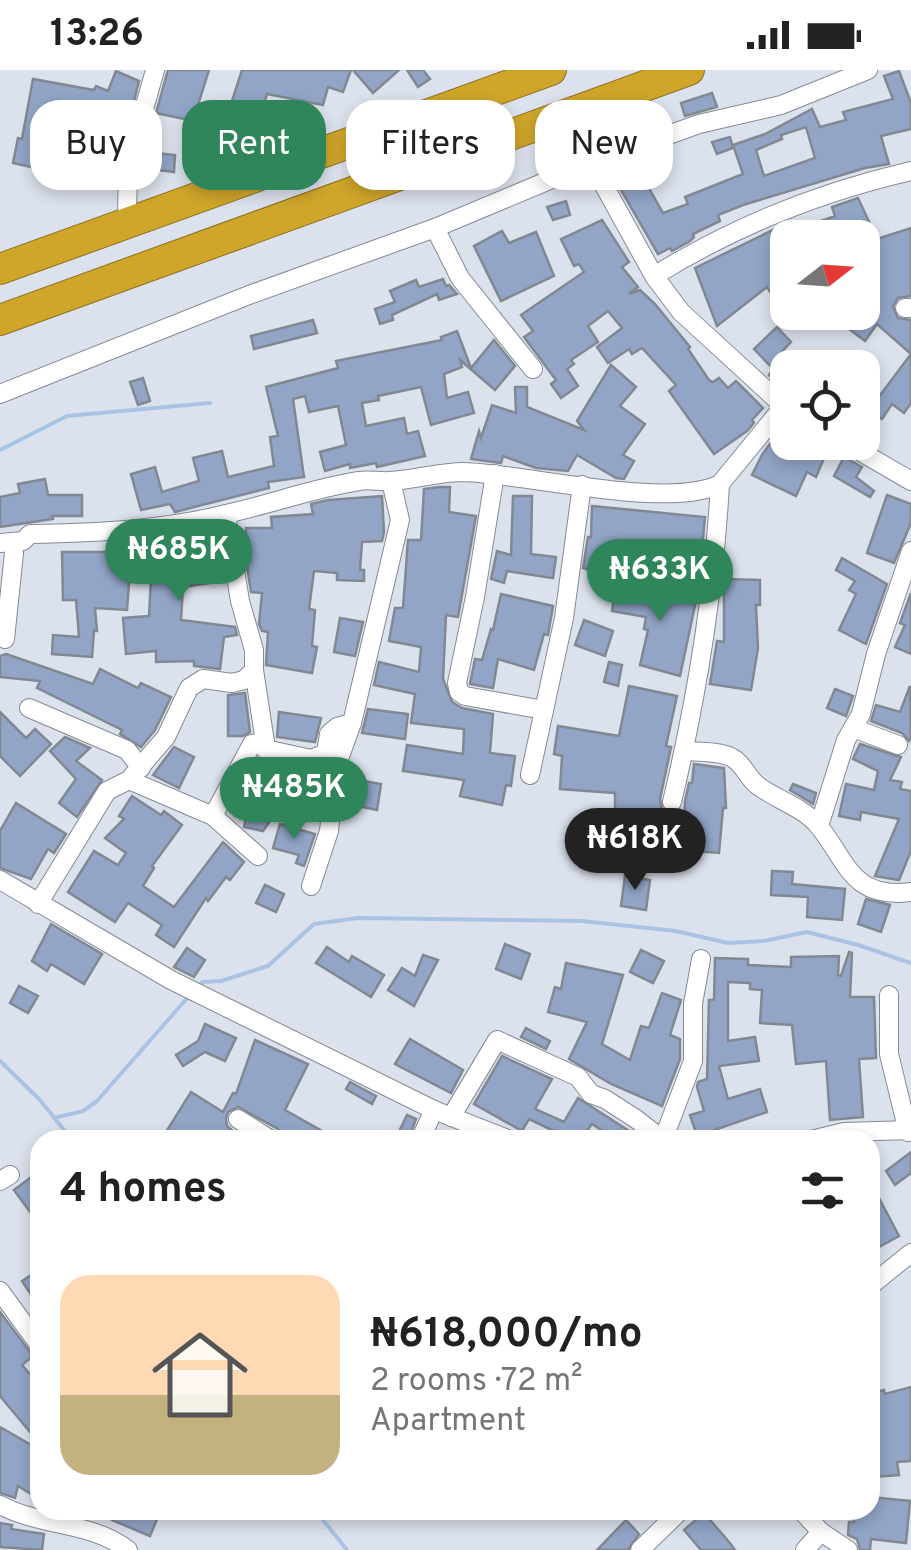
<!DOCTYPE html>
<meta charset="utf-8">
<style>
:root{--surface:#fff;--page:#f6f6f6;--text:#222;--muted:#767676;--line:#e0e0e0;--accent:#2f865a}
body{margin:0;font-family:Overpass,sans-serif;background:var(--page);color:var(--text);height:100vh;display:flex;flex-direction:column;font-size:38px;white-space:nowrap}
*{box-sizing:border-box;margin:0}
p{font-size:32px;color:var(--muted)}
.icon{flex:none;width:55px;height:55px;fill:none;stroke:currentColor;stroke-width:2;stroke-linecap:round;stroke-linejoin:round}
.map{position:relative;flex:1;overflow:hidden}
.details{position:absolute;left:30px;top:1060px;width:850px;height:390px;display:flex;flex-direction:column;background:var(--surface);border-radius:30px;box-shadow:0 5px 15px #0003}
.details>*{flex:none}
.top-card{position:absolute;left:30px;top:30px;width:852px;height:90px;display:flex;gap:20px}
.needle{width:65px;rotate:73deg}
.controls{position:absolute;left:770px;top:150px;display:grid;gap:20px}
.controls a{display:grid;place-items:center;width:110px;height:110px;border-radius:20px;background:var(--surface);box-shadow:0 5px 15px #0003;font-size:50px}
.price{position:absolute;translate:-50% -85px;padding:0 22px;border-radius:35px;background:var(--accent);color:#fff;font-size:32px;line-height:65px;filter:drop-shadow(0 2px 5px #0008)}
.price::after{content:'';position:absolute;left:50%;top:60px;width:30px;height:22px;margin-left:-15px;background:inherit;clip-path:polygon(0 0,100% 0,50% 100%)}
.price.on{background:#222;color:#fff}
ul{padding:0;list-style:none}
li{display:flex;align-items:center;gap:30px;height:250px;padding:0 30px}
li+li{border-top:2px solid var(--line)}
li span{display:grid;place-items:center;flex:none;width:280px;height:200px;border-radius:30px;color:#555}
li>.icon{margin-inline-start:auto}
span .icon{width:120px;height:120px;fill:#fffc;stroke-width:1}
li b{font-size:42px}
h2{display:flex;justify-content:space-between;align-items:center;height:120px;padding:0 30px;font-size:42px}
.tag{padding:0 35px;border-radius:30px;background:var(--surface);box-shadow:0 5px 15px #0003;font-size:35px;line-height:90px}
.tag.on{background:var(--accent);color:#fff}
.status{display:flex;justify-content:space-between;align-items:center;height:70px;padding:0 50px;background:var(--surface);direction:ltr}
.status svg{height:28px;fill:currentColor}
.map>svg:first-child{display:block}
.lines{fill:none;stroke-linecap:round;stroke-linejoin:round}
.stream{stroke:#aac3e4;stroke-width:4}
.building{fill:#92a5c7;stroke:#828892;stroke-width:2.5;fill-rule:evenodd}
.minor-casing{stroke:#848a94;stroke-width:20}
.motorway-casing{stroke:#8c7223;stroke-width:32}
.minor{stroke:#fff;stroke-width:18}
.motorway{stroke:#cfa52a;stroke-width:30}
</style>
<div class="status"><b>13:26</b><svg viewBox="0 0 49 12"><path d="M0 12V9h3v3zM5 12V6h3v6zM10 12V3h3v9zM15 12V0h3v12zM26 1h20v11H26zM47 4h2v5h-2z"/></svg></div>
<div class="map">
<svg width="911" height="1480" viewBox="0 0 911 1480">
<rect width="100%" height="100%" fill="#dce2ed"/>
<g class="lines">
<g class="stream">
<path d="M0 380 67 346 210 333"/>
<path d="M199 916 202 912 221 911 268 896 314 854 358 848 582 851 676 861 728 873 764 871 807 862 858 875 911 893"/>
<path d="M0 991 40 1030 72 1070"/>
<path d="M54 1048 83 1041 97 1031 189 926"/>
<path d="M315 1440 347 1480"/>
</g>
</g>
<g class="building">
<path d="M168 0H209L198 35 213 36 211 65 188 63 189 50 156 43Z"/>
<path d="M242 0H351L343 22 328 17 323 35 267 24 262 40 232 31Z"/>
<path d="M353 0H399L373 23Z"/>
<path d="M407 0H423L430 9 418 17Z"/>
<path d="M116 1 139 11 114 112 66 88 63 104 13 93 18 68 22 69 33 9 94 20 96 16 108 21Z"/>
<path d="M899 1 911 33V59L881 66 889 94 865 98 743 135 718 145 720 151 693 164 694 167 690 171 672 181 670 178 658 184 614 108 617 106 616 102 646 91 649 102 641 104 663 143 688 134 685 127 743 104 733 75 765 64 812 39 820 57 846 50 843 42 893 29 884 6ZM806 57 815 88 764 106 756 80 782 69 781 65Z"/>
<path d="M712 23 717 37 685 46 681 33Z"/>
<path d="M730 67 733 78 717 84 712 72Z"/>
<path d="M146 82 175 85 174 102 143 98Z"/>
<path d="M858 128 877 169 911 158V226L898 228 893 237 898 248 911 250V333L904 343 892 334 882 349 869 340 911 284 877 254 865 271 837 250 843 242H862V232L876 216 862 192V168H788V229L779 235 767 217 717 256 695 198 785 154 788 163 835 146 832 137Z"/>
<path d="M566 131 570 145 553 150 547 137Z"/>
<path d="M602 150 629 192 622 197 638 217 629 224 640 220 655 234 690 277 688 279 709 310 713 312 719 308 728 318 736 311 763 338 752 350 754 353 747 361 714 384 669 321 676 315 642 278 632 284 629 279 608 293 597 277 622 258 608 241 588 256 598 272 571 290 574 294 567 299 578 316 561 328 551 314 556 310 524 267 533 261 521 245 584 202 579 194 574 196 561 169Z"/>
<path d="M502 161 509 173 536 162 554 206 501 231 474 176Z"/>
<path d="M443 209 446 216 449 215 457 224 439 230 437 224 392 245 393 250 380 254 375 239 395 232 390 221 416 210 419 217Z"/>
<path d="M313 250 317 263 254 279 251 266Z"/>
<path d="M777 257 791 272 779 285 788 292V315L784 319 769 305 773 299 754 279Z"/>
<path d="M457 261 471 298 494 270 515 296 495 320 460 290 462 297 444 304 447 328 468 322 474 343 431 355 421 317 378 326 379 330 362 333 366 356 404 348 407 364 418 361 425 386 377 397 376 393 350 398V394L325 401 320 382 346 375 338 336 309 342 305 326 293 329 304 407 268 412 269 418 175 442 170 434 141 440 131 404 155 397 162 422 199 411 193 388 222 381 228 407 274 396 270 367 278 366 266 317 338 298 336 291 442 270 441 267Z"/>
<path d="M834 283 868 298H828Z"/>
<path d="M611 295 636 317 620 336 645 354 623 385 634 391 624 409 616 408 577 385 568 401 536 398 503 386 501 393 471 389 479 361 481 368 492 335 516 343 515 317H527V337L584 360 577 351Z"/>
<path d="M143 308 150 331 138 335 130 312Z"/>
<path d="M780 360 788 365V372H831L816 407 807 402 796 426 752 405 762 385Z"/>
<path d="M844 387 862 397 856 407 874 421 870 427 834 406Z"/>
<path d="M45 409 48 425H82V446H52L53 449 0 457V427L20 423 18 414Z"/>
<path d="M439 417H450L449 442 476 446 458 547 446 545 443 609 452 632 462 638 493 644 490 683 515 686 511 716 506 715 502 735 460 726 464 710 403 701 407 675 463 684 464 659 411 653 415 624 374 615 379 592 419 602 421 577 389 571 395 538H403L408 470H421L424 419Z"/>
<path d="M887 425 911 434V453L894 493 867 483Z"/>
<path d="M382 426 384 462 382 471 362 472 360 500H364V511L337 510V503L314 501 309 539 315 540 312 576 317 577 312 603 266 595 268 562 262 561 259 554 262 523 251 522 246 489V458H272L271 447 313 444 311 434 328 430Z"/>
<path d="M513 426H532L531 484 556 487 553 508 507 501 504 513 491 509 497 481 511 485Z"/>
<path d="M592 436 705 447 700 499 648 497 613 490 610 505 583 498 588 467H591Z"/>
<path d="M216 463 224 511 183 517 181 550 235 557 237 565 224 567 220 599 194 596V591L156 592V581L126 584 123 548 149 546 153 470Z"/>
<path d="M112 475 132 476 127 540 95 538 97 561H94L92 587 52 584 53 565 79 567 76 530H63L62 482H112Z"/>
<path d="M842 488 887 514 866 574 839 560 856 524 849 520 855 511 836 500Z"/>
<path d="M724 509 760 510V535H756L758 578 751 620 710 614 717 571 724 572Z"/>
<path d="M616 515 659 522 660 518 697 526 680 606 640 595 648 560 644 559 646 547 612 541Z"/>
<path d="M911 523V584L895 577 905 555 900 553Z"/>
<path d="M501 524 553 536 548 565 544 564 534 600 498 589 493 618 470 614 475 589 482 590 491 559 493 560Z"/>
<path d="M340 548 363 552 355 586 334 582Z"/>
<path d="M584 550 613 561 605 586 575 575Z"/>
<path d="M6 584 93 614 100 599 138 618 141 613 171 627 155 660 141 677 120 664 122 660 37 618 40 611 0 607V586Z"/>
<path d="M609 592 622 595 618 616 604 612Z"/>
<path d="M629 616 677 626 666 676 671 677 660 729 662 739 657 776 615 772V723L560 719 562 686 554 684 558 656 619 666Z"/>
<path d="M910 616 911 667 909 671 902 663 871 651 876 635 900 642Z"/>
<path d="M835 619 853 626 846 646 827 638Z"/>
<path d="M245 623 250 662 243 666H228V625Z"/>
<path d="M368 639 408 644 405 669 362 663Z"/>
<path d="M0 642 26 668 35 659 51 674 20 706 0 686Z"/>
<path d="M279 642 321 648 315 672 277 667Z"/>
<path d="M65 667 90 678 76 691 102 710 77 747 59 733 76 709 50 681Z"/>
<path d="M860 674 901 687 890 710 902 712 900 719 911 721V781L899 810 875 806 899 749 861 742 860 750 839 746 846 714 874 720 878 701 853 689Z"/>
<path d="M174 677 194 687 179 718 153 705Z"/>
<path d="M694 694 724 698 726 738H723L719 783 683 780 685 731 689 713H692Z"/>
<path d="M293 698 318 700 313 742 284 739 288 724 278 738 248 735 254 704 291 711Z"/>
<path d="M352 709 381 714 377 740 348 734 346 729Z"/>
<path d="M793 714 816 723 813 734 790 720Z"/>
<path d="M132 726 161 745 164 741 182 755 152 796 154 798 143 816 174 837 223 772 244 792 230 810 226 807 208 831 206 828 174 877 156 865 162 855 128 833 115 852 68 822 94 781 118 795 126 783 105 768 124 749 119 746Z"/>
<path d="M16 733 66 764 54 783 48 779 31 809 0 798V761Z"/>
<path d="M247 744 270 751 263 761 244 757Z"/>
<path d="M280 754 315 764 304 796 296 793 299 785 273 778Z"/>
<path d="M772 801 793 802 792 814 845 819 842 850 807 847 808 827 771 825Z"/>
<path d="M625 806 650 810 646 840 621 836Z"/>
<path d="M265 815 284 824 276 842 256 833Z"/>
<path d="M866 829 890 835 881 862 858 854Z"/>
<path d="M51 854 102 884 84 914 51 894 47 901 32 891Z"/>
<path d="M505 874 530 884 521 909 496 899Z"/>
<path d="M327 877 349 892 352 886 384 905 371 927 316 893Z"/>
<path d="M187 878 205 890 194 907 174 897Z"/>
<path d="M641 880 664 891 653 913 630 902Z"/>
<path d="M849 882 852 883 850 927H874L876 988 859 989 863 1047 830 1050 826 991 796 994 792 955 760 953 762 920 750 919V913L728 912V971L755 967 759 991 719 996 728 1029 760 1019 767 1042 697 1066 690 1045 704 1041 697 1017 698 1012 707 1009 709 930H714L715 888 748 889V895L791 897V887L839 886 838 905 841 906Z"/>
<path d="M423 885 438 890 414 936 388 920 402 898 415 906Z"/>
<path d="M566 893 623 905 602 974 630 990 641 956 649 958 662 923 681 930 670 965 680 969V989L662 1036 611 1014 569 989 587 952 548 942 555 917 561 919Z"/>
<path d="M19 916 38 926 28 943 10 933Z"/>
<path d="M205 954 236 968 225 991 205 982 183 996 176 985 198 971Z"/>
<path d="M526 958 550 971 546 979 521 967Z"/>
<path d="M410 969 463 1000 451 1023 395 994Z"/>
<path d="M255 970 308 994 285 1040 338 1070H284L278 1059 238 1037 228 1042 226 1049 227 1056 243 1070H161L191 1022 223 1042 233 1023 236 1024Z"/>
<path d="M502 986 552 1009 535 1039 564 1052 578 1028 643 1070H616L592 1054 580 1070H554L558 1063 529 1049 522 1061 474 1034Z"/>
<path d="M350 1012 376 1026 372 1034 346 1019Z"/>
<path d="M407 1045 416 1049 408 1070H395Z"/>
<path d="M911 1082V1103L895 1115 886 1101Z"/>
<path d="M34 1105 40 1113V1134L30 1142 14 1120Z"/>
<path d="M870 1111 899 1166 870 1182Z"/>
<path d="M40 1199V1238L22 1211Z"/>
<path d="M0 1242 33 1286 22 1295 40 1316V1356L30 1362 0 1326Z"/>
<path d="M911 1317V1391L897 1392 899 1405 874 1407 870 1323 884 1320 885 1324Z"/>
<path d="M0 1357 40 1380V1407L31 1424 18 1416 15 1428 0 1423Z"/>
<path d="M870 1427 910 1431 906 1473 871 1469 870 1480H860L857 1469 848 1465 849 1452H854L853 1440H870Z"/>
<path d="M117 1440H142L158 1447 150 1466 112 1450Z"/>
<path d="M704 1443 730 1473 735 1480H701L684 1460Z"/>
<path d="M626 1450 639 1464 628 1480H597Z"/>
<path d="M0 1453 12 1455 11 1459 44 1464 42 1480 0 1477Z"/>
</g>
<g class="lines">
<defs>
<g id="minor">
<path d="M565 45 654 206 681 242 788 340"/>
<path d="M128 153C123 98 141 52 155 0"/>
<path d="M435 158 460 208 533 299"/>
<path d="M654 206C733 157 820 122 911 101"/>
<path d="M905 238H911"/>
<path d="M0 324 249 225 435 158 590 93 699 54 781 35 868 0"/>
<path d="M844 372 911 411"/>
<path d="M495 404 475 527 457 613 459 622 465 626 544 640"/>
<path d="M226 445 240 531 254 580V600L265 672"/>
<path d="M0 473 23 471 30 464C95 463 163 460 226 444 271 434 314 418 359 411 369 409 379 412 389 411 414 410 438 402 464 402 527 404 669 440 720 414L783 337"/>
<path d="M5 569 14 483 12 472"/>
<path d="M29 638 127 680 141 698"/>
<path d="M898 675 853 658 861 644 876 584 911 481"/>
<path d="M684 681C698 682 718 681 731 687 743 693 747 707 757 715 775 729 802 737 817 754 847 789 850 830 911 822"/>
<path d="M530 705 564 548 582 415"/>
<path d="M129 710 213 746 258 786"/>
<path d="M672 732C697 627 714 522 720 414"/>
<path d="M213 746 252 674 265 672V679L311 689 326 683 329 664 337 657 352 653 400 450 391 411"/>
<path d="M819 756 846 670 853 658"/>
<path d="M0 810 171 910 434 1040 510 1070"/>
<path d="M311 816 329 761 335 700 352 653"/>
<path d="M38 834 107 721 129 710 166 667 189 618 203 609 232 613 244 610 254 600"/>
<path d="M889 925V984L908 1062"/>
<path d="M451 1047 497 970 578 1007 591 1024 605 1029 636 1049 663 1070"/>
<path d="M238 1049 271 1070"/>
<path d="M420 1070 434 1040"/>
<path d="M663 1070 693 991V934L701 889"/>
<path d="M811 1070 844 1062 911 1060"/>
<path d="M0 1111 10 1105"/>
<path d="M870 1216 911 1183"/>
<path d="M0 1221 40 1276"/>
<path d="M0 1435C41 1457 90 1451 128 1480"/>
<path d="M801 1440 821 1462 848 1480"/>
<path d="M640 1480 681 1440"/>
<path d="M805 1480 821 1462"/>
</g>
<g id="motorway">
<path d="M0 199 551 0"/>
<path d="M0 250 689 0"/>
</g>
</defs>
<use href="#minor" class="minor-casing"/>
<use href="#motorway" class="motorway-casing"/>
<use href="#minor" class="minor"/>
<use href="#motorway" class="motorway"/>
</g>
</svg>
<div class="controls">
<a><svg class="needle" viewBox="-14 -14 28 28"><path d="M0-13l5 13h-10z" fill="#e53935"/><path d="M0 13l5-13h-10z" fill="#767676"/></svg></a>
<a><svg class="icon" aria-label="locate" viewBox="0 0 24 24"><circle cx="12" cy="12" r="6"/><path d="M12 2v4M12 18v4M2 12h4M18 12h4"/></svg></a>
</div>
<b class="price" style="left:179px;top:534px">₦685K</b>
<b class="price" style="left:660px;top:554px">₦633K</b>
<b class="price" style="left:294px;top:772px">₦485K</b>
<b class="price on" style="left:635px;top:823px">₦618K</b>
<div class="top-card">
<a class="tag">Buy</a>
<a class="tag on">Rent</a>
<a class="tag">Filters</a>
<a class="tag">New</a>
</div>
<section class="details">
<h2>4 homes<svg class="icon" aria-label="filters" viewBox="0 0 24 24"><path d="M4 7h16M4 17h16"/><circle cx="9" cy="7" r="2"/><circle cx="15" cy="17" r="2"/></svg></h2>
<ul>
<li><span style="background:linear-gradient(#ffd9b3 60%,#c2b280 0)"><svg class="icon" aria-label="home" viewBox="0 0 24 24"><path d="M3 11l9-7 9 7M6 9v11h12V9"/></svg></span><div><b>₦618,000/mo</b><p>2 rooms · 72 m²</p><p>Apartment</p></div></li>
</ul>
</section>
</div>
